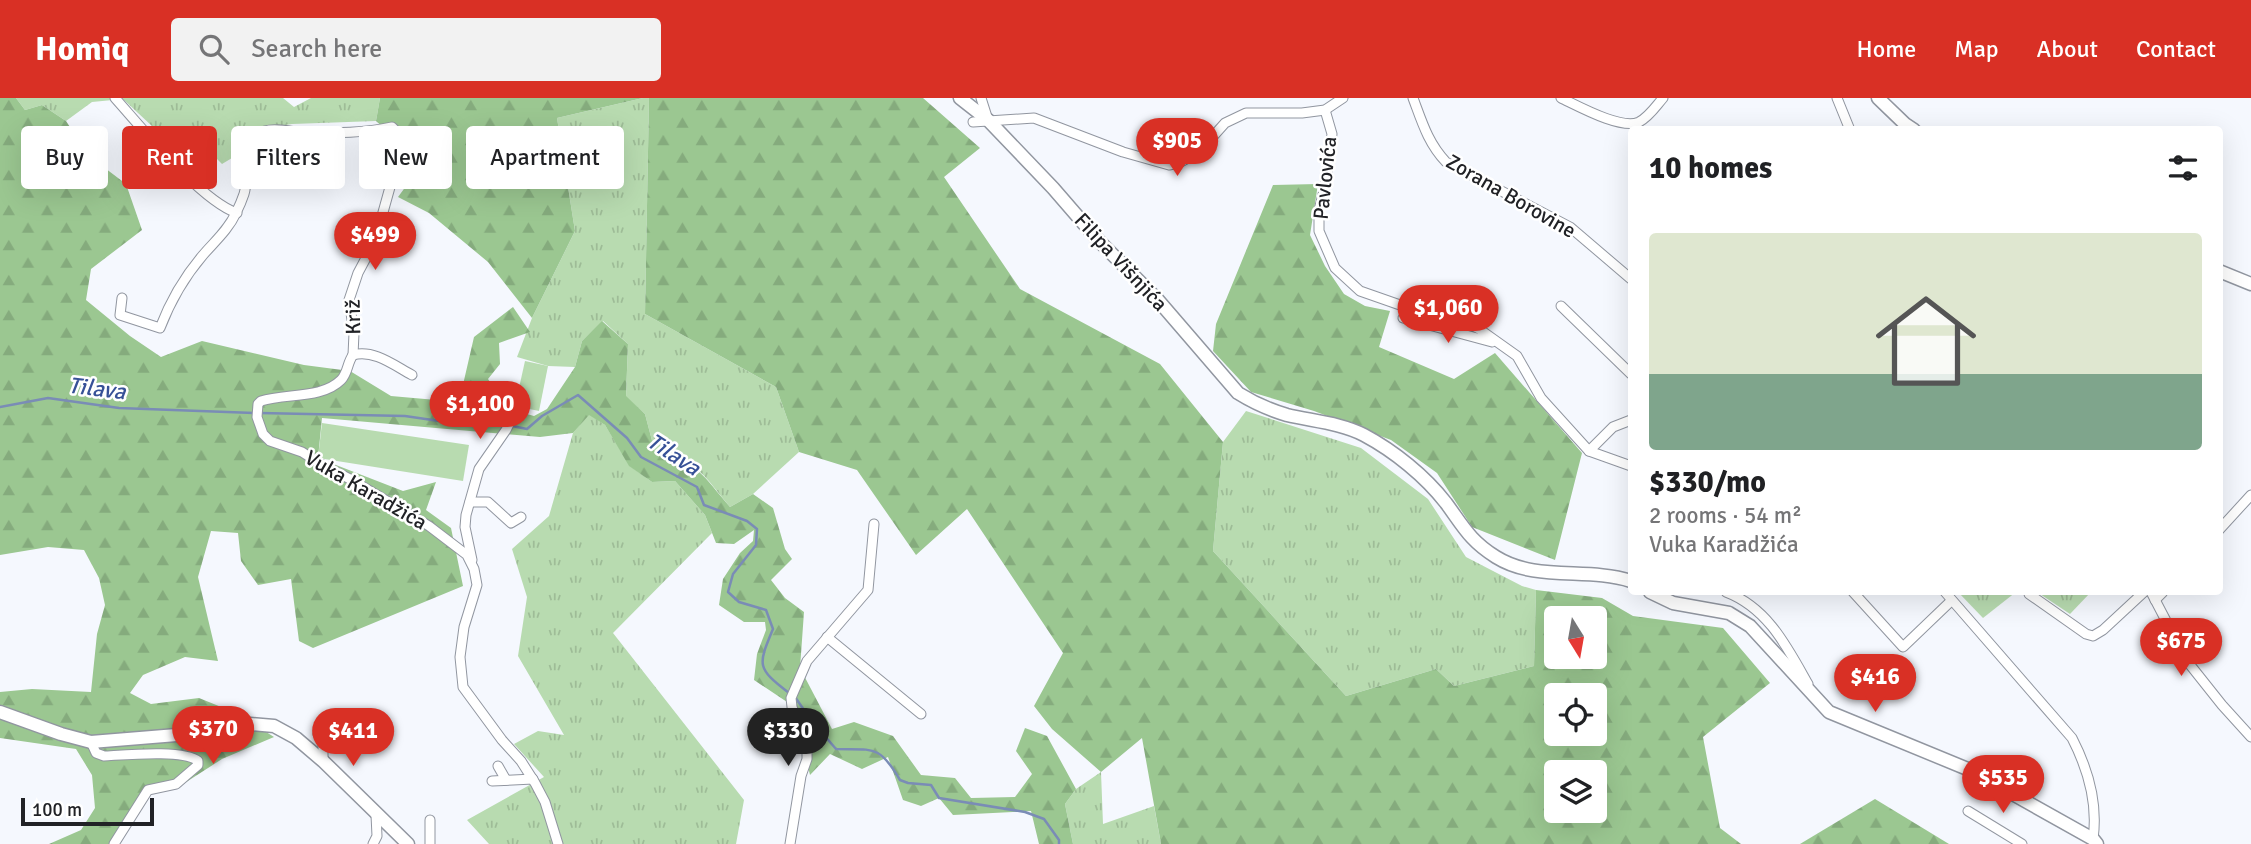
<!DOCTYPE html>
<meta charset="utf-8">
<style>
:root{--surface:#fff;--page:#f2f2f2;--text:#202124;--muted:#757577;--accent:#d93025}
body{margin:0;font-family:Signika,sans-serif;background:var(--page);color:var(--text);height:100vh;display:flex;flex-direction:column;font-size:26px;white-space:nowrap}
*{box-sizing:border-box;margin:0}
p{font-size:23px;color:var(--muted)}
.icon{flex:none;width:38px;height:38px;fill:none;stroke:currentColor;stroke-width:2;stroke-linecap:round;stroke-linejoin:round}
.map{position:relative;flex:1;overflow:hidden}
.side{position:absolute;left:1628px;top:28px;width:595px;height:469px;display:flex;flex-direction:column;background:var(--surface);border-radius:7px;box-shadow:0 7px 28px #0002}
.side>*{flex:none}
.top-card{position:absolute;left:21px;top:28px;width:665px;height:63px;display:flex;gap:14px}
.needle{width:46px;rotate:169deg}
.fabs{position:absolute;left:1544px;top:508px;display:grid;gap:14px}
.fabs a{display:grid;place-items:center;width:63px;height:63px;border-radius:7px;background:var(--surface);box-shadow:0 7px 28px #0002;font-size:35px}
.scale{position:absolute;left:21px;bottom:18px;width:133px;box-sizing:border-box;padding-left:7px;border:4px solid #212226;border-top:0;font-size:19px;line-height:24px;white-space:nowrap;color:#212226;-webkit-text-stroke:5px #fff;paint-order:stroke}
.price{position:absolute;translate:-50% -60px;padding:0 16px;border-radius:24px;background:var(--accent);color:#fff;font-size:23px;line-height:46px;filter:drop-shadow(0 2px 4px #0008)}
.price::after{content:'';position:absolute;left:50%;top:42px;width:21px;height:16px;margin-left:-10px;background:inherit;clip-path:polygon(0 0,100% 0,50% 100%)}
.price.current{background:#222;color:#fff}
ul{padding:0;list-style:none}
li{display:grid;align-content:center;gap:14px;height:371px;padding:0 21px}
li span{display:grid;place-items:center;height:217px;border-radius:7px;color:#555}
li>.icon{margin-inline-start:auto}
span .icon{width:126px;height:126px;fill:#fffc;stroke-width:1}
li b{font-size:30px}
h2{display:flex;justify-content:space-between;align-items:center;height:84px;padding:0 21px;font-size:30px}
.pill{padding:0 24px;border-radius:7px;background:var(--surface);box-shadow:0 7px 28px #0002;font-size:24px;line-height:63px}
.pill.current{background:var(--accent);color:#fff}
header{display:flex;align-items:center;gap:42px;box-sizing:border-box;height:98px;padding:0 35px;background:var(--accent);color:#fff}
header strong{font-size:33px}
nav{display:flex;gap:38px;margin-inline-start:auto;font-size:24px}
.search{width:490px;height:63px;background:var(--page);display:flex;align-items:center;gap:18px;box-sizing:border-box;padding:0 24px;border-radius:7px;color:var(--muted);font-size:26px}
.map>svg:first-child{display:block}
.grass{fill:url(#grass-tufts)}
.forest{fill:url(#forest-firs);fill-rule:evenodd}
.pitch{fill:#b8dbb0}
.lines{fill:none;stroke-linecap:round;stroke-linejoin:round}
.stream{stroke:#7a8cb6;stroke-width:2.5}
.street-casing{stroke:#9196a0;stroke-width:11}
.secondary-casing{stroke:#9196a0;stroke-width:15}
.street{stroke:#fff;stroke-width:9}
.secondary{stroke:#fff;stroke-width:12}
.labels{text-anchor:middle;stroke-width:5;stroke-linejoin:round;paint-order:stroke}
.street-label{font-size:21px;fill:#212226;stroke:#fff}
.water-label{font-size:23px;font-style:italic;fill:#375197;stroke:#fff}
</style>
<header>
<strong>Homiq</strong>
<div class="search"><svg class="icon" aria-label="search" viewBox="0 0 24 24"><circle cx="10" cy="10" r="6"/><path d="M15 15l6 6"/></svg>Search here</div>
<nav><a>Home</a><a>Map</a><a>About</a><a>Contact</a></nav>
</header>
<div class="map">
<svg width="2251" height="746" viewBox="0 0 2251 746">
<defs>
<pattern id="grass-tufts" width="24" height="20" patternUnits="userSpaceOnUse" patternTransform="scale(1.75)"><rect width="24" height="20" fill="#b8dbb0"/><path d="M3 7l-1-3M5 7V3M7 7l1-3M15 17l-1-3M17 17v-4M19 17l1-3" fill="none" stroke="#9ebc97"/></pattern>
<pattern id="forest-firs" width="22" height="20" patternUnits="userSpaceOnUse" patternTransform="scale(1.75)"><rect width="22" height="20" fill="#9bc791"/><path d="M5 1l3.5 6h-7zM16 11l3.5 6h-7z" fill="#85ab7d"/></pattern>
</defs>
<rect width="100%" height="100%" fill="#f5f8fe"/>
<g class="grass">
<path d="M16 0H283L294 9 311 0H380L376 23 292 26 238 34 237 57 222 66 200 44 168 43 123 1 92 4 66 23 42 7 25 12Z"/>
<path d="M643 0H649L645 216 776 289 799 354 753 396 730 409C704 378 698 362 655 354L645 316 626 299 628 246 603 223 582 243 575 269 548 268 517 259 532 220 575 133 557 20Z"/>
<path d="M1246 313 1361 350 1428 401 1466 459 1522 488 1536 492 1534 568 1454 588 1436 571 1346 598 1213 453 1223 344Z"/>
<path d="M589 316 605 327 630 368 652 384 675 383 705 417 712 435 613 535 744 702 736 746H489L467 722 544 679 514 646 538 633 564 637 518 558 527 499 512 451 549 418 573 335Z"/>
<path d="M1958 494H2016L1983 520Z"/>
<path d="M2037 494H2091L2070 516Z"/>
<path d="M1101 674 1103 726 1154 708 1161 746H1073L1065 706 1076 691Z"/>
</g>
<g class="forest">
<path d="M0 0H16L25 12 42 7 66 23 89 58 126 86 142 132 91 171 86 202 130 238 161 259 202 243 304 267 350 273 391 298 459 304 474 239 513 209 530 234 499 245 500 266 488 281 509 311 534 318 547 311 575 269 582 243 602 223 628 246 626 298 645 316 655 354C698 363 703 378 730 409L753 396 773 410 785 451 792 461 771 482 785 500 804 514 800 570 832 631 854 624 893 638 921 677 955 680 971 700 1015 699 1032 676 1016 653 1025 630 1047 638 1076 691 1065 706 1073 746H1039L1031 713 953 717 939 700 921 708 903 702 888 659 862 671 830 656 810 677 793 608 754 582 757 556 766 532 765 524H744L719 507 723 481 740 455 753 443 754 432 734 446 716 445 705 417 675 383 652 384 629 368 605 327 589 317 573 335 540 339 322 320 318 360 403 393 436 384 426 412 451 430 463 488 313 550 299 543 291 481 258 487 241 463 238 435 211 433 198 479 218 563 185 559 143 577 130 595 151 606 199 600 236 615 274 639 222 661 177 690H146L112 746H49L81 732 95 710 92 677 76 651 0 640V594L32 591 91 594 97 536 105 507 99 480 84 452 48 449 0 457Z"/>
<path d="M380 0H643L557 20 575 133 532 220 488 164 429 115 398 99 423 65 376 23Z"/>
<path d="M649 0H923L980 50 944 79 1020 191 1160 266 1223 344 1213 453 1346 598 1436 571 1454 588 1534 568 1536 492 1602 500 1633 518 1723 530 1770 585 1703 639 1720 730 1741 746H1161L1142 640 1101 674 1052 631 1034 608 1063 555 967 411 916 457 857 372 799 354 776 289 645 216ZM1556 520H1594V558H1556ZM1556 597H1594V635H1556ZM1556 674H1594V712H1556Z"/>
<path d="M1318 86 1310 137 1325 168 1344 196 1365 208 1390 213 1379 249 1454 281 1495 255 1582 355 1555 462 1472 429 1437 375 1391 342 1314 313 1251 294 1213 253 1216 226 1273 87Z"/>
<path d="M1875 701 1949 746H1800Z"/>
</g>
<g class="pitch">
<path d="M525 263 548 268 539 313 515 308Z"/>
<path d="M322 325 469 347 463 383 318 360Z"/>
</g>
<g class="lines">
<g class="stream">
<path d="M0 309 48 300 119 310 254 315"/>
<path d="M260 315 405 318 446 324 478 323 505 327"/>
<path d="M512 328 527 331 542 318 578 297 627 340 641 359 697 389 704 407 747 423 757 431 756 447 733 476 728 494 739 504 766 512 773 531C758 567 756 570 789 595"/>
<path d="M795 599 811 622 836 651C873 652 879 646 900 682L908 685 931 687 939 700 1025 714 1044 721 1059 742V746"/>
</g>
<defs>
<g id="street">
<path d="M115 0C142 30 201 103 237 115"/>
<path d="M981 0 988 22"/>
<path d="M1413 0C1422 24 1428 45 1446 64L1570 129 1631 181"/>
<path d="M1561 0C1578 8 1621 32 1639 24 1649 19 1656 8 1663 0"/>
<path d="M1837 0 1850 32"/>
<path d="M1325 12 1332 36 1325 89 1319 112V133L1335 170 1360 193 1400 207 1447 215 1479 231 1517 258 1541 300 1589 353 1631 368"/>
<path d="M973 24 1034 20 1123 54 1169 67 1179 65 1199 54 1225 25 1246 15H1302L1325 12 1343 0"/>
<path d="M122 200 120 217 160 230C170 204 185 178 203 157 215 143 228 132 236 115 239 109 242 102 244 96 250 77 243 41 265 33 277 29 295 35 307 35 336 35 365 35 392 29L395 32 392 82 375 143 358 175 349 202 354 235 353 257"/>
<path d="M1561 208 1631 276"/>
<path d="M1403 220 1492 244"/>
<path d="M353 257C347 265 348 275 341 282 322 301 286 295 261 303L258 306 257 319 263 336 270 343 302 354 324 368 350 381 429 428 467 457 474 471 477 487 464 529 460 559 463 589 502 642 521 663 535 685 545 704 558 746"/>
<path d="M353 257C374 251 395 268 412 277"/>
<path d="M1589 353 1613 329 1631 322"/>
<path d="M470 404H488L511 425 521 419"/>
<path d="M2219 432 2251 397"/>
<path d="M472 462 465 429 466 417 479 371 506 332 517 310"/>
<path d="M1726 494C1768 510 1787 549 1808 586"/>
<path d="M1853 494 1903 549 1951 503"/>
<path d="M1945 494 2072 640C2088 671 2098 706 2093 741"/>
<path d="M2151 494 2187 563 2222 607 2251 639"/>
<path d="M2029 496 2086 536 2093 538 2103 532 2144 494"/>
<path d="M2155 502 2163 494"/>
<path d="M827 539 921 616"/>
<path d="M318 636 323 645V663"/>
<path d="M91 644 96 655 104 658C124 657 184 651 198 663V667L176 686 148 692 114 746"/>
<path d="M498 668 506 682"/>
<path d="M492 683 533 681"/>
<path d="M1968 713 2022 746"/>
<path d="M430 722V746"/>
<path d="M373 746 377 738 376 717"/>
<path d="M790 746 801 678 807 661V649L792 609 791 600 807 563 868 492 874 426"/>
</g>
<g id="secondary">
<path d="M960 0 988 22 1053 90 1098 142 1157 201 1238 295C1254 305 1270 312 1287 317 1312 323 1341 325 1364 337 1394 353 1425 378 1446 405 1463 428 1470 443 1496 459 1536 484 1587 469 1631 483"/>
<path d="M1878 0 1905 26 1914 32"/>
<path d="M2219 173 2251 186"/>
<path d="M1650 494 1673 505 1729 515 1750 528 1829 614 1970 672 2093 741 2097 746"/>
<path d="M0 614 61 636 91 644 201 635 250 626 274 628 296 640 323 663 408 746"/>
</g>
</defs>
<use href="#street" class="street-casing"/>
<use href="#secondary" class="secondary-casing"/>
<use href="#street" class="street"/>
<use href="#secondary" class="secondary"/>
</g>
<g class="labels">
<g class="street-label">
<text transform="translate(1325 80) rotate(-84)" y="7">Pavlovića</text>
<text transform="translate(1511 98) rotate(30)" y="7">Zorana Borovine</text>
<text transform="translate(1121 164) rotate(47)" y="7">Filipa Višnjića</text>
<text transform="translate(353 219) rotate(-91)" y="7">Križ</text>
<text transform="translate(366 392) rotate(30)" y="7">Vuka Karadžića</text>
</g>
<g class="water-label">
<text transform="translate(97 290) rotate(7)" y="8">Tilava</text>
<text transform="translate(674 356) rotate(33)" y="8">Tilava</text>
</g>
</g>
</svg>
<div class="fabs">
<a><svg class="needle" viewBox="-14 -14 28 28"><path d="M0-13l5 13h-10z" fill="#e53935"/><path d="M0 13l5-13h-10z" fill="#757577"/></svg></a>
<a><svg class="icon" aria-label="locate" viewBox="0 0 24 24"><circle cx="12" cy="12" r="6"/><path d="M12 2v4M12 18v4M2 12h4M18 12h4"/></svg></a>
<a><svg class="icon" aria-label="layers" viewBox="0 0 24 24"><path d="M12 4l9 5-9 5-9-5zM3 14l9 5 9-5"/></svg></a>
</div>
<div class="scale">100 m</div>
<b class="price" style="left:1177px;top:80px">$905</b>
<b class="price" style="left:375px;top:174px">$499</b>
<b class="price" style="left:1448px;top:247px">$1,060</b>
<b class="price" style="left:480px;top:343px">$1,100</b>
<b class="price" style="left:2181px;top:580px">$675</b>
<b class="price" style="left:1875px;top:616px">$416</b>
<b class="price" style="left:213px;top:668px">$370</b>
<b class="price" style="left:353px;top:670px">$411</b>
<b class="price current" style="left:788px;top:670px">$330</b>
<b class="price" style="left:2003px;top:717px">$535</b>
<div class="top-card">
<a class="pill">Buy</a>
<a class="pill current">Rent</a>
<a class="pill">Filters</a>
<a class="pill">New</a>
<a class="pill">Apartment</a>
</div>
<section class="side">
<h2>10 homes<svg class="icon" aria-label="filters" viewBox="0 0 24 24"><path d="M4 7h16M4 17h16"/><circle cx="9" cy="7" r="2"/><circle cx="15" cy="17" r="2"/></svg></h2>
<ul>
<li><span style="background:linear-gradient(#dfe7d0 65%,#7fa58c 0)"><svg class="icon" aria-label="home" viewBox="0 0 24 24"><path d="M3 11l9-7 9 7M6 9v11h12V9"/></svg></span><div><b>$330/mo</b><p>2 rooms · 54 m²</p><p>Vuka Karadžića</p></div></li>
</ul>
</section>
</div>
